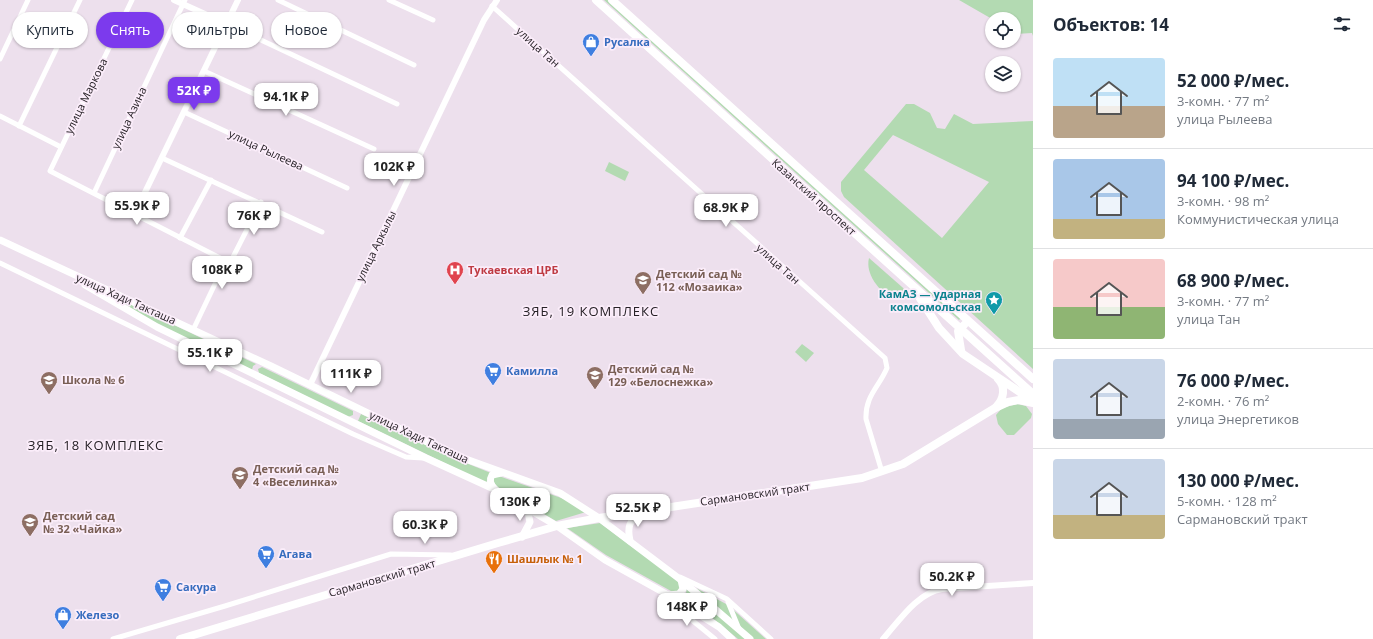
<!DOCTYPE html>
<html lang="ru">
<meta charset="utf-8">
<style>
:root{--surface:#fff;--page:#f2f2f3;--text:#1f2937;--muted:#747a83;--line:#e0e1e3;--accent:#7c3aed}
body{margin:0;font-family:"Open Sans",sans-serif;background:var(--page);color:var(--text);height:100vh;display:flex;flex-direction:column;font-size:15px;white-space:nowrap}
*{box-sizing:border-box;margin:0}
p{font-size:13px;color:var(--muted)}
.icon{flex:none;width:22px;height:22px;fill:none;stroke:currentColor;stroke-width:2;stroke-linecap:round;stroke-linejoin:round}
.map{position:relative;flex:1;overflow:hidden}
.side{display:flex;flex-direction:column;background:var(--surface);width:340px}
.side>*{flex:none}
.top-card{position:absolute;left:12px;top:12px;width:380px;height:36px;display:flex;gap:8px}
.controls{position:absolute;left:985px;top:12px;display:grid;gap:8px}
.controls a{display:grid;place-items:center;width:36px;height:36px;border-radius:50%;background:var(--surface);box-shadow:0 1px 3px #0004;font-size:20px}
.price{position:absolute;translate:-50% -34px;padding:0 9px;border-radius:8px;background:#fff;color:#222;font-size:13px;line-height:26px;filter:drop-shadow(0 1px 2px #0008)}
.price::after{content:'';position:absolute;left:50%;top:24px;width:12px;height:9px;margin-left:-6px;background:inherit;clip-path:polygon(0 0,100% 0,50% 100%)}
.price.active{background:var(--accent);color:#fff}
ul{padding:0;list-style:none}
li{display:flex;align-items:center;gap:12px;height:100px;padding:0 20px}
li+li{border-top:1px solid var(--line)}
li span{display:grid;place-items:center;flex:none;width:112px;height:80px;border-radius:4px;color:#555}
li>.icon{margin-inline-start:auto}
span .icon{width:48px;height:48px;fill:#fffc;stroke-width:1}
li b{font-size:17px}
h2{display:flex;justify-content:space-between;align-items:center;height:48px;padding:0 20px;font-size:17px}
.tag{padding:0 14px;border-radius:18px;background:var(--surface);box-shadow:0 1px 3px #0004;font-size:14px;line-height:36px}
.tag.active{background:var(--accent);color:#fff}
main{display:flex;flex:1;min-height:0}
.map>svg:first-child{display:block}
.green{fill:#b3dab2;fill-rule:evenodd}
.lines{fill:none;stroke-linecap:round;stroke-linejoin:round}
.minor{stroke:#fff;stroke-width:5}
.tertiary{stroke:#fff;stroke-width:6}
.secondary{stroke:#fff;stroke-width:7}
.primary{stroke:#fff;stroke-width:8}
.labels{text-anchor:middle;stroke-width:3.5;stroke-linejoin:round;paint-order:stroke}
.shop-label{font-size:11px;font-weight:bold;fill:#366cbe;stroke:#fbedfa;text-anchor:start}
.street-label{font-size:11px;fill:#262126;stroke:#fbedfa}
.health-label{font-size:11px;font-weight:bold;fill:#be3a42;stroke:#fbedfa;text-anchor:start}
.education-label{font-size:11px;font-weight:bold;fill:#785e54;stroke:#fbedfa;text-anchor:start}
.culture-label{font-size:11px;font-weight:bold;fill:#0d838f;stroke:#fbedfa;text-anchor:end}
.food-label{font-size:11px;font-weight:bold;fill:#c56008;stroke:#fbedfa;text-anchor:start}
.quarter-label{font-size:13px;letter-spacing:1px;fill:#262126;stroke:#fbedfa}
</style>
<main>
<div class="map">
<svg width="1033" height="639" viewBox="0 0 1033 639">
<rect width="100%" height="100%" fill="#ede0ed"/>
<g class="green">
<path d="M604 0H608L961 318 959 320Z"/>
<path d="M959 0H1033V36L1032 33 1014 34V19H992Z"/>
<path d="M906 104H914L930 113 937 128 945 129 954 114 973 124 1033 121V369L844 197 841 191V182ZM893 135 989 182 942 238 864 170Z"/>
<path d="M609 162 629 172 625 181 605 171Z"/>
<path d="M869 258 910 294 909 297 891 299C879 290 865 274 869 258Z"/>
<path d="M92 286 256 364 253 366 252 370 163 327Z"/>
<path d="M802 344 814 353 806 362 795 352Z"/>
<path d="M262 367 353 411V415L348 417 259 373 258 369Z"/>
<path d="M1017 404 1026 406 1032 414 1031 418 1014 435H1007L998 424 996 415 1002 408Z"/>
<path d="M361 414 451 457 491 473 486 483 358 421Z"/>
<path d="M499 476 567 500 586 512 556 521 497 487 493 481 494 478Z"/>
<path d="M600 523 681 583V588L675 593 671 591 606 555 567 528Z"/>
<path d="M687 588 747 639H738L710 616 695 608 682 597 686 593Z"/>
<path d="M696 588 728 605 766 639H753Z"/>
</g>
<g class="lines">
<g class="minor">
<path d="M132 0 50 171 226 261H231L261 202"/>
<path d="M278 0 414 65"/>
<path d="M389 0 433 20"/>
<path d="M492 6 885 358 887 368C879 387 865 396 866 419L882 472"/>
<path d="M227 24 397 104"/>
<path d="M0 59 28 0"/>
<path d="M204 71 374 149"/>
<path d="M184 112 347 188"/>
<path d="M0 116 61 147"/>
<path d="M19 126 80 0"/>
<path d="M162 158 322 232"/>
<path d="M94 193 185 0"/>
<path d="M180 238 211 180"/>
<path d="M0 263 353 434 406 457 423 458"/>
<path d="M193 330 226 261"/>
<path d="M680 577 727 599 771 639"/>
<path d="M728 602 739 629"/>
<path d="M678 603 693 621 715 639"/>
<path d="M113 639 225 606 391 554 451 555"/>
</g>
<g class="tertiary">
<path d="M174 0 227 24"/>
<path d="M134 215 238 0"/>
<path d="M310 385 484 20 497 0"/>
<path d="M883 639C899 621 917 593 942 589L1033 583"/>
</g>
<g class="secondary">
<path d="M0 240 271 366 452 454 560 493 599 518 681 580 750 639"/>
<path d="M85 285 157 327 426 458 496 490 557 526 605 560 668 595 719 627 732 639"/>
<path d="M495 489C490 484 489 480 492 475L501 473"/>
<path d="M522 537 530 522 527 508"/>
<path d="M630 541C627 527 629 521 641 512"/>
<path d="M668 595 679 594 683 589 681 580"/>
</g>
<g class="primary">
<path d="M596 0 1033 394"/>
<path d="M612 0 1033 379"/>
<path d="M916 292 939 328 963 354 1033 401"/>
<path d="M961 350 958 331 964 325"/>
<path d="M996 407C1004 399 1006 387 998 379"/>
<path d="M180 639 498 543 557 526 599 518 862 478 903 464 995 408 1008 402 1019 400 1033 403"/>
</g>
</g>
<defs>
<symbol id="shop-pin" viewBox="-11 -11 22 30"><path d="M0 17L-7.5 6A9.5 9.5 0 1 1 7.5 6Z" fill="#3f7fe0" stroke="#fbedfa"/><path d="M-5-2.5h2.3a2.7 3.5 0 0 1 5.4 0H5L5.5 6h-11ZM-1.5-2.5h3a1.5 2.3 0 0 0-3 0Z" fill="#fff"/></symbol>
<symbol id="hospital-pin" viewBox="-11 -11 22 30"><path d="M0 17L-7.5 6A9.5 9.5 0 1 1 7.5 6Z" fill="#e0444e" stroke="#fbedfa"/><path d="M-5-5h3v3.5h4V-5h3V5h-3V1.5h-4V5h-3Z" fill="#fff"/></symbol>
<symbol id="school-pin" viewBox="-11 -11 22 30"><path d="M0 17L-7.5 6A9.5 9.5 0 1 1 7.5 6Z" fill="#8d6e63" stroke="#fbedfa"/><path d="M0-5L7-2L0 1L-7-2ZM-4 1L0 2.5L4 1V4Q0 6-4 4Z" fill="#fff"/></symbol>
<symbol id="sight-pin" viewBox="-11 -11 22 30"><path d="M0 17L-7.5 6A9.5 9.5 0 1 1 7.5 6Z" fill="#0f9aa8" stroke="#fbedfa"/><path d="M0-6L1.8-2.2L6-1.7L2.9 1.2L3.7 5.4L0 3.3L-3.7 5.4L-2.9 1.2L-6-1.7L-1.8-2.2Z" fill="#fff"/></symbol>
<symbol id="supermarket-pin" viewBox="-11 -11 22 30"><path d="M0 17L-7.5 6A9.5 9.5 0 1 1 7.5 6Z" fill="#3f7fe0" stroke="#fbedfa"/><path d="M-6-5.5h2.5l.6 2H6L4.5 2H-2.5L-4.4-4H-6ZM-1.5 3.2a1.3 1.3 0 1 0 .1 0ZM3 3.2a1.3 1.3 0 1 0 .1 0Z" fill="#fff"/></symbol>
<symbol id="restaurant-pin" viewBox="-11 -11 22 30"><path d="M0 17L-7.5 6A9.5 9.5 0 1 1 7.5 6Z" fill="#e8710a" stroke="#fbedfa"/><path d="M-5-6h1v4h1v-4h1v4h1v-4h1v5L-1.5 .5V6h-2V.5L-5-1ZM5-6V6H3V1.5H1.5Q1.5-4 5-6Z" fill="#fff"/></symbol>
</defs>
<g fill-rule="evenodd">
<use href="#shop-pin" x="581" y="32" width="20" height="27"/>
<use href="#hospital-pin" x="445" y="260" width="20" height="27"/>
<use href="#school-pin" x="633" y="270" width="20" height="27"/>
<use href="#sight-pin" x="984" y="290" width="20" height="27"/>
<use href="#supermarket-pin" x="483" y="361" width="20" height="27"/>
<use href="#school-pin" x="585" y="365" width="20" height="27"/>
<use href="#school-pin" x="39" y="370" width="20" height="27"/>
<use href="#school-pin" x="230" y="465" width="20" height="27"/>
<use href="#school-pin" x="20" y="512" width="20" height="27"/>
<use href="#supermarket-pin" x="256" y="544" width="20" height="27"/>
<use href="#restaurant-pin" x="484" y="549" width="20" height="27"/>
<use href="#supermarket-pin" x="153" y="577" width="20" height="27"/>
<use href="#shop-pin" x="53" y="605" width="20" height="27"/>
</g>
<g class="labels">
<g class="shop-label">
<text x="604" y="46">Русалка</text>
<text x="506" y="375">Камилла</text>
<text x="279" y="558">Агава</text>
<text x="176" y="591">Сакура</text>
<text x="76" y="619">Железо</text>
</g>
<g class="street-label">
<text transform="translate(538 47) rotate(42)" y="4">улица Тан</text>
<text transform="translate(86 96) rotate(-64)" y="4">улица Маркова</text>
<text transform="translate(129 118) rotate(-65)" y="4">улица Азина</text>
<text transform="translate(266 150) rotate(25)" y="4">улица Рылеева</text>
<text transform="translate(814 197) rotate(42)" y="4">Казанский проспект</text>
<text transform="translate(376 246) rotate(-64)" y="4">улица Аркылы</text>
<text transform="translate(778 264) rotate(42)" y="4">улица Тан</text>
<text transform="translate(126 299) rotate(24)" y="4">улица Хади Такташа</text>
<text transform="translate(419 437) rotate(25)" y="4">улица Хади Такташа</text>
<text transform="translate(755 494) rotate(-8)" y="4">Сармановский тракт</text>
<text transform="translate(382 578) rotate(-16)" y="4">Сармановский тракт</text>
</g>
<g class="health-label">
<text x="468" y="274">Тукаевская ЦРБ</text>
</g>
<g class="education-label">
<text x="656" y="278">Детский сад №<tspan x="656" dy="13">112 «Мозаика»</tspan></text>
<text x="608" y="373">Детский сад №<tspan x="608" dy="13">129 «Белоснежка»</tspan></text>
<text x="62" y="384">Школа № 6</text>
<text x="253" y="473">Детский сад №<tspan x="253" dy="13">4 «Веселинка»</tspan></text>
<text x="43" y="520">Детский сад<tspan x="43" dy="13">№ 32 «Чайка»</tspan></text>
</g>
<g class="culture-label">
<text x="981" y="298">КамАЗ — ударная<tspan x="981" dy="13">комсомольская</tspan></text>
</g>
<g class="food-label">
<text x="507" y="563">Шашлык № 1</text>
</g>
<g class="quarter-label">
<text x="591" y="316">ЗЯБ, 19 КОМПЛЕКС</text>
<text x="96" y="450">ЗЯБ, 18 КОМПЛЕКС</text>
</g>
</g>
</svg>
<div class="controls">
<a><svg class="icon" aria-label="locate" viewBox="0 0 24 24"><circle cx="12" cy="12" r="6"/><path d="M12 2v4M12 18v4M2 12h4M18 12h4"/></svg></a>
<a><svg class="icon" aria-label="layers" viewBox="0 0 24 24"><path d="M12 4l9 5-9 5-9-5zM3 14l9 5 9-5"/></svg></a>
</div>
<b class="price active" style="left:194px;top:111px">52K ₽</b>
<b class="price" style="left:286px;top:117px">94.1K ₽</b>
<b class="price" style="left:394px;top:187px">102K ₽</b>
<b class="price" style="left:137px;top:226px">55.9K ₽</b>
<b class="price" style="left:726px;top:228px">68.9K ₽</b>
<b class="price" style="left:254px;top:236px">76K ₽</b>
<b class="price" style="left:222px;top:290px">108K ₽</b>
<b class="price" style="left:210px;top:373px">55.1K ₽</b>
<b class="price" style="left:351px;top:394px">111K ₽</b>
<b class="price" style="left:520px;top:522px">130K ₽</b>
<b class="price" style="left:638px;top:528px">52.5K ₽</b>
<b class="price" style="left:425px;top:545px">60.3K ₽</b>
<b class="price" style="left:952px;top:597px">50.2K ₽</b>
<b class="price" style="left:687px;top:627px">148K ₽</b>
<div class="top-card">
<a class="tag">Купить</a>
<a class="tag active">Снять</a>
<a class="tag">Фильтры</a>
<a class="tag">Новое</a>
</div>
</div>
<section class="side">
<h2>Объектов: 14<svg class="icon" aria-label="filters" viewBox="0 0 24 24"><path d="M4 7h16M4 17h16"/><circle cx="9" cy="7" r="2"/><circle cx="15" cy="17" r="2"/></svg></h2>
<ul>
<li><span style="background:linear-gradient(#bfe0f5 60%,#b9a48a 0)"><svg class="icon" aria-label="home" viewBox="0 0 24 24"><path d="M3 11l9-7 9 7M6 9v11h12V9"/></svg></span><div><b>52 000 ₽/мес.</b><p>3-комн. · 77 m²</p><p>улица Рылеева</p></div></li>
<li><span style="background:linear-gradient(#a9c7e8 75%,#c2b280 0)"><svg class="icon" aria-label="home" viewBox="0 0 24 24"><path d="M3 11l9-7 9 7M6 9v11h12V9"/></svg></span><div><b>94 100 ₽/мес.</b><p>3-комн. · 98 m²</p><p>Коммунистическая улица</p></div></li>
<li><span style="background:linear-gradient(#f6c9c9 60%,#8fb573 0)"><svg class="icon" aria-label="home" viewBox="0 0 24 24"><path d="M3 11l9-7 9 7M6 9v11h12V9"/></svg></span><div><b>68 900 ₽/мес.</b><p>3-комн. · 77 m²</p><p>улица Тан</p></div></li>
<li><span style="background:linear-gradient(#c9d6e8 75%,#9aa5b1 0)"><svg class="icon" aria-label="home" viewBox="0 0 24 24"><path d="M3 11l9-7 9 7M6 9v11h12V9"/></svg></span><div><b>76 000 ₽/мес.</b><p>2-комн. · 76 m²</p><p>улица Энергетиков</p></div></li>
<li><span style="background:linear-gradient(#c9d6e8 70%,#c2b280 0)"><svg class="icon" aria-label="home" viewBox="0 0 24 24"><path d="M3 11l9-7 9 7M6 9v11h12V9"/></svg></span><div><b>130 000 ₽/мес.</b><p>5-комн. · 128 m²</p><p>Сармановский тракт</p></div></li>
</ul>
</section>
</main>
